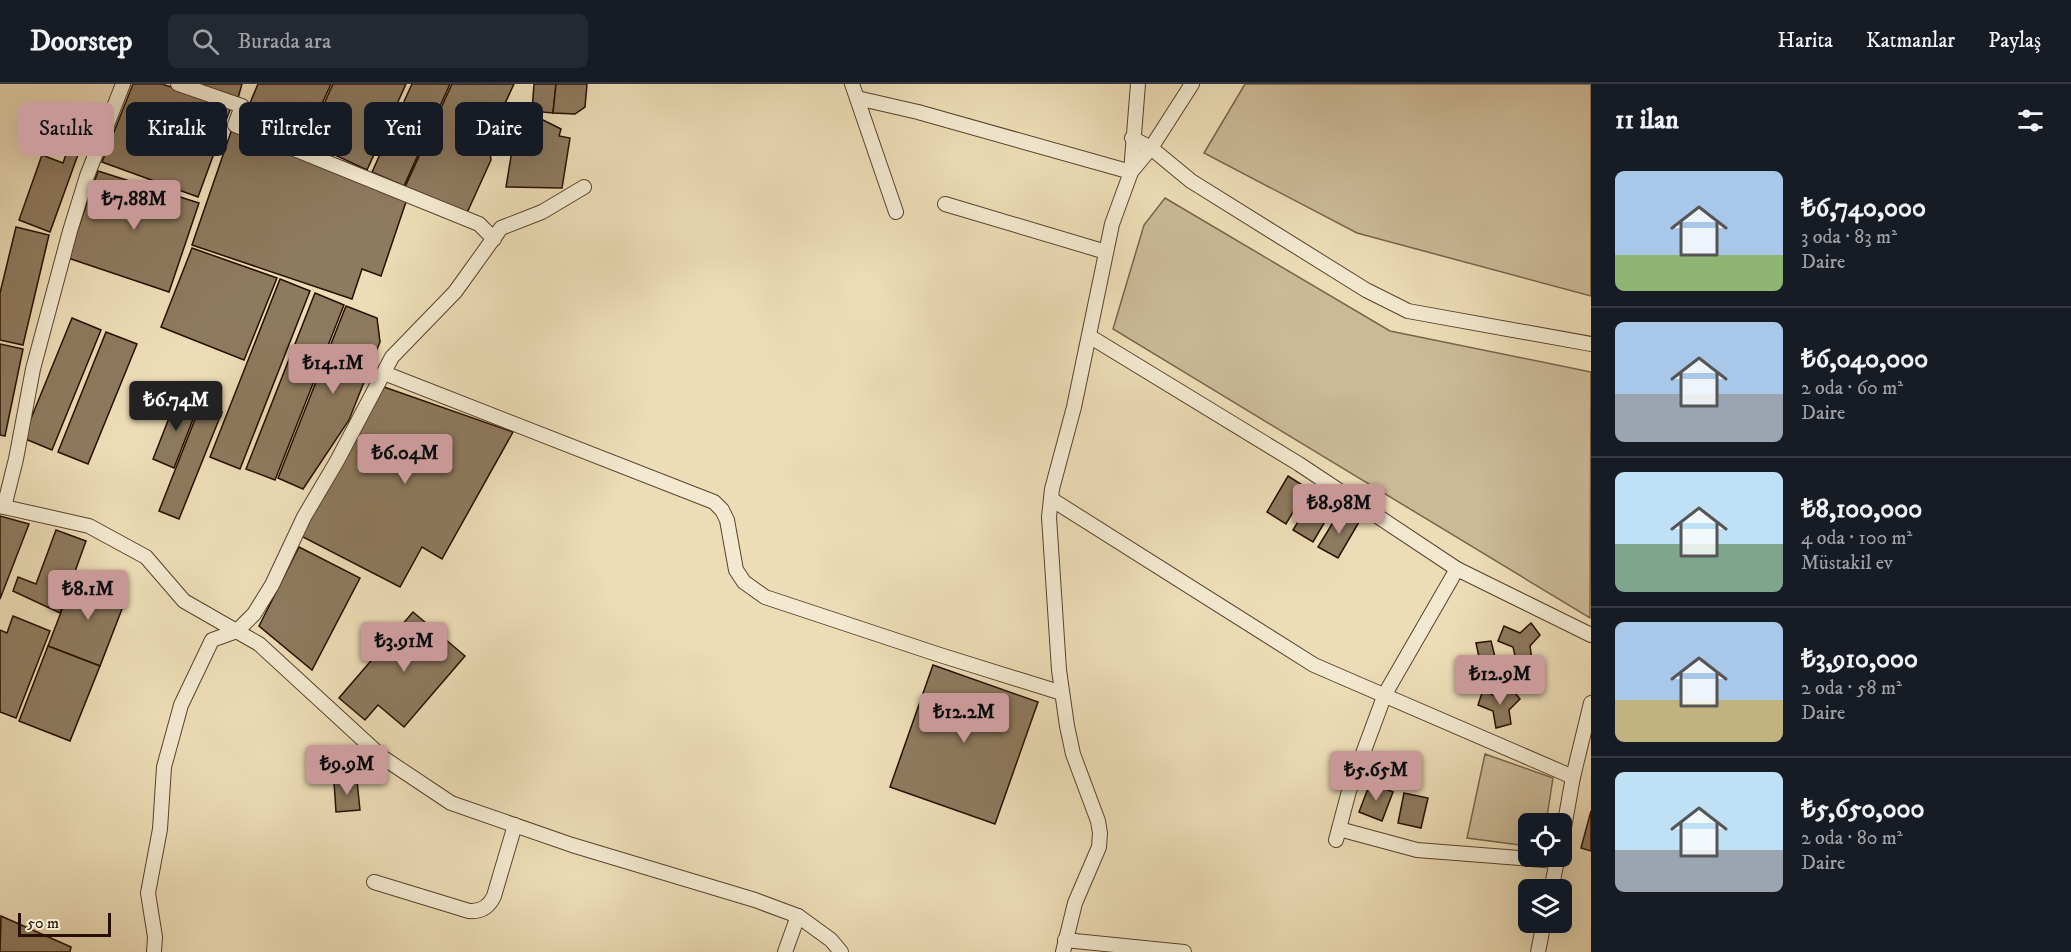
<!DOCTYPE html>
<html lang="tr">
<meta charset="utf-8">
<style>
:root{--surface:#171b24;--page:#242831;--text:#f1f3f6;--muted:#9ea1a6;--line:#363941;--accent:#c59692}
body{margin:0;font-family:"IM FELL DW Pica",serif;background:var(--page);color:var(--text);height:100vh;display:flex;flex-direction:column;font-size:22px;white-space:nowrap}
*{box-sizing:border-box;margin:0}
p{font-size:20px;color:var(--muted)}
.icon{flex:none;width:33px;height:33px;fill:none;stroke:currentColor;stroke-width:2;stroke-linecap:round;stroke-linejoin:round}
.map{position:relative;flex:1;overflow:hidden}
.panel{display:flex;flex-direction:column;background:var(--surface);width:480px}
.panel>*{flex:none}
.guide{position:absolute;left:18px;top:18px;width:570px;height:54px;display:flex;gap:12px}
.controls{position:absolute;left:1518px;top:729px;display:grid;gap:12px}
.controls a{display:grid;place-items:center;width:54px;height:54px;border-radius:9px;background:var(--surface);box-shadow:0 6px 24px #0002;font-size:30px}
.scale{position:absolute;left:18px;bottom:15px;width:93px;box-sizing:border-box;padding-left:6px;border:3px solid #270f00;border-top:0;font-size:16px;line-height:21px;white-space:nowrap;color:#270f00;-webkit-text-stroke:4px #f3e9d0;paint-order:stroke}
.price{position:absolute;translate:-50% -51px;padding:0 14px;border-radius:6px;background:var(--accent);color:#111;font-size:20px;line-height:39px;filter:drop-shadow(0 2px 3px #0008)}
.price::after{content:'';position:absolute;left:50%;top:36px;width:18px;height:14px;margin-left:-9px;background:inherit;clip-path:polygon(0 0,100% 0,50% 100%)}
.price.on{background:#222;color:#fff}
ul{padding:0;list-style:none}
li{display:flex;align-items:center;gap:18px;height:150px;padding:0 24px}
li+li{border-top:2px solid var(--line)}
li span{display:grid;place-items:center;flex:none;width:168px;height:120px;border-radius:9px;color:#555}
li>.icon{margin-inline-start:auto}
span .icon{width:72px;height:72px;fill:#fffc;stroke-width:1}
li b{font-size:26px}
h2{display:flex;justify-content:space-between;align-items:center;height:72px;padding:0 24px;font-size:26px}
.pill{padding:0 21px;border-radius:9px;background:var(--surface);box-shadow:0 6px 24px #0002;font-size:21px;line-height:54px}
.pill.on{background:var(--accent);color:#111}
header{display:flex;align-items:center;gap:36px;box-sizing:border-box;height:84px;padding:0 30px;background:var(--surface);border-bottom:2px solid var(--line)}
header strong{font-size:28px}
nav{display:flex;gap:33px;margin-inline-start:auto;font-size:21px}
.search{width:420px;height:54px;background:var(--page);display:flex;align-items:center;gap:15px;box-sizing:border-box;padding:0 21px;border-radius:9px;color:var(--muted);font-size:22px}
main{display:flex;flex:1;min-height:0}
.map>svg:first-child{display:block}
.green{fill:#cbba97;stroke:#79644c;stroke-width:1.5}
.building{fill:#8e7a5f;stroke:#270f00;stroke-width:1.5}
.lines{fill:none;stroke-linecap:round;stroke-linejoin:round}
.minor-casing{stroke:#58422e;stroke-width:16}
.minor{stroke:#f3e9d0;stroke-width:14}
</style>
<header>
<strong>Doorstep</strong>
<div class="search"><svg class="icon" aria-label="search" viewBox="0 0 24 24"><circle cx="10" cy="10" r="6"/><path d="M15 15l6 6"/></svg>Burada ara</div>
<nav><a>Harita</a><a>Katmanlar</a><a>Paylaş</a></nav>
</header>
<main>
<div class="map">
<svg width="1591" height="868" viewBox="0 0 1591 868">
<rect width="100%" height="100%" fill="#edddb6"/>
<filter id="stains"><feTurbulence type="fractalNoise" baseFrequency=".00333" numOctaves="4"/><feColorMatrix values="0 0 0 0 .2 0 0 0 0 .09 0 0 0 0 .02 0 0 0 .5 -.17"/></filter>
<radialGradient id="worn" r=".72"><stop offset=".6" stop-color="#630" stop-opacity="0"/><stop offset="1" stop-color="#630" stop-opacity=".3"/></radialGradient>
<g class="green">
<path d="M1245 0H1591V212L1357 149 1204 69Z"/>
<path d="M1165 114 1390 247 1591 288 1590 534 1113 245 1144 141Z"/>
<path d="M1485 670 1553 694 1546 739 1528 740V762L1467 754Z"/>
</g>
<g class="building">
<path d="M133 0H162L231 23 198 113 102 78Z"/>
<path d="M194 0H242L238 14Z"/>
<path d="M258 0H331L302 63 242 38Z"/>
<path d="M333 0H406L367 86 307 58Z"/>
<path d="M412 0H450L404 102 372 88Z"/>
<path d="M452 0H514L488 56 491 76 466 131 405 103Z"/>
<path d="M534 0H556L553 29 532 27Z"/>
<path d="M556 0H587L585 23 575 30 553 29Z"/>
<path d="M518 30 535 32 561 45 559 52 570 54 562 104 506 103Z"/>
<path d="M77 39 88 43 50 148 19 136 42 71 63 79Z"/>
<path d="M233 42 408 112 381 192 362 185 352 215 192 161Z"/>
<path d="M98 87 199 119 169 208 68 174Z"/>
<path d="M16 143 49 151 23 261 0 256V209Z"/>
<path d="M192 164 277 194 244 276 161 243Z"/>
<path d="M280 195 310 207 240 385 210 373Z"/>
<path d="M315 209 344 221 275 396 246 385Z"/>
<path d="M346 222 377 234 380 258 349 336 303 405 278 394Z"/>
<path d="M72 234 101 246 52 366 23 354Z"/>
<path d="M106 248 137 260 88 380 58 368Z"/>
<path d="M0 260 23 265 5 352 0 351Z"/>
<path d="M384 303 513 348 442 475 422 463 400 503 301 452Z"/>
<path d="M178 311 199 320 174 384 153 375Z"/>
<path d="M201 320 222 328 179 435 159 427Z"/>
<path d="M1288 392 1307 404 1286 440 1267 428Z"/>
<path d="M1315 410 1334 422 1313 458 1293 446Z"/>
<path d="M1340 427 1359 438 1338 474 1318 463Z"/>
<path d="M0 432 29 440 0 515Z"/>
<path d="M56 446 86 457 60 529 13 507 18 493 36 500Z"/>
<path d="M299 463 360 494 312 586 259 542Z"/>
<path d="M75 492 127 512 100 582 48 562Z"/>
<path d="M413 528 465 572 404 643 378 621 365 636 339 614Z"/>
<path d="M13 532 50 547 16 634 0 628V546L7 549Z"/>
<path d="M1531 539 1540 551 1530 562 1532 576 1517 580 1513 563 1498 557 1504 542 1520 549Z"/>
<path d="M1491 557 1495 573 1508 579 1502 594 1487 587 1473 596 1464 583 1479 573 1476 559Z"/>
<path d="M48 562 100 582 70 657 19 637Z"/>
<path d="M933 581 1038 618 995 740 890 703Z"/>
<path d="M1510 603 1520 615 1509 626 1511 640 1496 644 1493 627 1478 621 1483 606 1499 614Z"/>
<path d="M357 697 360 726 336 728 334 698Z"/>
<path d="M1370 699 1393 708 1382 737 1359 728Z"/>
<path d="M1404 709 1428 714 1421 744 1398 739Z"/>
<path d="M1591 727V767L1581 764Z"/>
<path d="M1 832 71 863 70 868H0Z"/>
</g>
<g class="lines">
<defs>
<g id="minor">
<path d="M178 0 242 22 235 41 479 140 494 155"/>
<path d="M852 0 896 128"/>
<path d="M857 14 918 28 1131 88 1151 64 1192 0"/>
<path d="M1132 54 1151 64 1191 97 1366 206 1408 227 1591 260"/>
<path d="M945 120 1106 168"/>
<path d="M1089 252 1299 380 1457 485 1591 551"/>
<path d="M384 289 714 418 722 426 727 436 736 486 744 498 765 513 940 571 1062 609"/>
<path d="M1051 415 1314 581 1573 693"/>
<path d="M0 422 89 442 146 473 184 517 259 560 382 673 451 719 572 761 755 816 798 832 831 856 841 868"/>
<path d="M4 423 16 375 33 285 70 147 87 92 123 0"/>
<path d="M1339 745 1417 766 1557 777"/>
<path d="M1562 755 1573 693 1591 619"/>
<path d="M1336 756 1349 707 1385 610 1457 485"/>
<path d="M374 798 469 827C481 828 489 823 494 812L515 741"/>
<path d="M1551 806 1558 772"/>
<path d="M1065 856 1184 868"/>
<path d="M154 868 155 853 148 809 160 745 164 683 181 621 212 556 237 547 254 530 272 501 304 433 337 377 392 273 455 208 501 144 542 128 584 103"/>
<path d="M785 868 798 832"/>
<path d="M1063 868 1075 819 1099 763 1100 749 1098 737 1073 670 1067 642 1059 586 1049 433 1052 405 1074 323 1112 140 1131 88 1138 0"/>
<path d="M1538 868 1544 838"/>
</g>
</defs>
<use href="#minor" class="minor-casing"/>
<use href="#minor" class="minor"/>
</g>
<rect width="100%" height="100%" filter="url(#stains)"/>
<rect width="100%" height="100%" fill="url(#worn)"/>
</svg>
<div class="controls">
<a><svg class="icon" aria-label="locate" viewBox="0 0 24 24"><circle cx="12" cy="12" r="6"/><path d="M12 2v4M12 18v4M2 12h4M18 12h4"/></svg></a>
<a><svg class="icon" aria-label="layers" viewBox="0 0 24 24"><path d="M12 4l9 5-9 5-9-5zM3 14l9 5 9-5"/></svg></a>
</div>
<div class="scale">50 m</div>
<b class="price" style="left:134px;top:147px">₺7.88M</b>
<b class="price" style="left:333px;top:311px">₺14.1M</b>
<b class="price on" style="left:176px;top:348px">₺6.74M</b>
<b class="price" style="left:405px;top:401px">₺6.04M</b>
<b class="price" style="left:1339px;top:451px">₺8.98M</b>
<b class="price" style="left:88px;top:537px">₺8.1M</b>
<b class="price" style="left:404px;top:589px">₺3.91M</b>
<b class="price" style="left:1500px;top:622px">₺12.9M</b>
<b class="price" style="left:964px;top:660px">₺12.2M</b>
<b class="price" style="left:347px;top:712px">₺9.9M</b>
<b class="price" style="left:1376px;top:718px">₺5.65M</b>
<div class="guide">
<a class="pill on">Satılık</a>
<a class="pill">Kiralık</a>
<a class="pill">Filtreler</a>
<a class="pill">Yeni</a>
<a class="pill">Daire</a>
</div>
</div>
<section class="panel">
<h2>11 ilan<svg class="icon" aria-label="filters" viewBox="0 0 24 24"><path d="M4 7h16M4 17h16"/><circle cx="9" cy="7" r="2"/><circle cx="15" cy="17" r="2"/></svg></h2>
<ul>
<li><span style="background:linear-gradient(#a9c7e8 70%,#8fb573 0)"><svg class="icon" aria-label="home" viewBox="0 0 24 24"><path d="M3 11l9-7 9 7M6 9v11h12V9"/></svg></span><div><b>₺6,740,000</b><p>3 oda · 83 m²</p><p>Daire</p></div></li>
<li><span style="background:linear-gradient(#a9c7e8 60%,#9aa5b1 0)"><svg class="icon" aria-label="home" viewBox="0 0 24 24"><path d="M3 11l9-7 9 7M6 9v11h12V9"/></svg></span><div><b>₺6,040,000</b><p>2 oda · 60 m²</p><p>Daire</p></div></li>
<li><span style="background:linear-gradient(#bfe0f5 60%,#7fa58c 0)"><svg class="icon" aria-label="home" viewBox="0 0 24 24"><path d="M3 11l9-7 9 7M6 9v11h12V9"/></svg></span><div><b>₺8,100,000</b><p>4 oda · 100 m²</p><p>Müstakil ev</p></div></li>
<li><span style="background:linear-gradient(#a9c7e8 65%,#c2b280 0)"><svg class="icon" aria-label="home" viewBox="0 0 24 24"><path d="M3 11l9-7 9 7M6 9v11h12V9"/></svg></span><div><b>₺3,910,000</b><p>2 oda · 58 m²</p><p>Daire</p></div></li>
<li><span style="background:linear-gradient(#bfe0f5 65%,#9aa5b1 0)"><svg class="icon" aria-label="home" viewBox="0 0 24 24"><path d="M3 11l9-7 9 7M6 9v11h12V9"/></svg></span><div><b>₺5,650,000</b><p>2 oda · 80 m²</p><p>Daire</p></div></li>
</ul>
</section>
</main>
